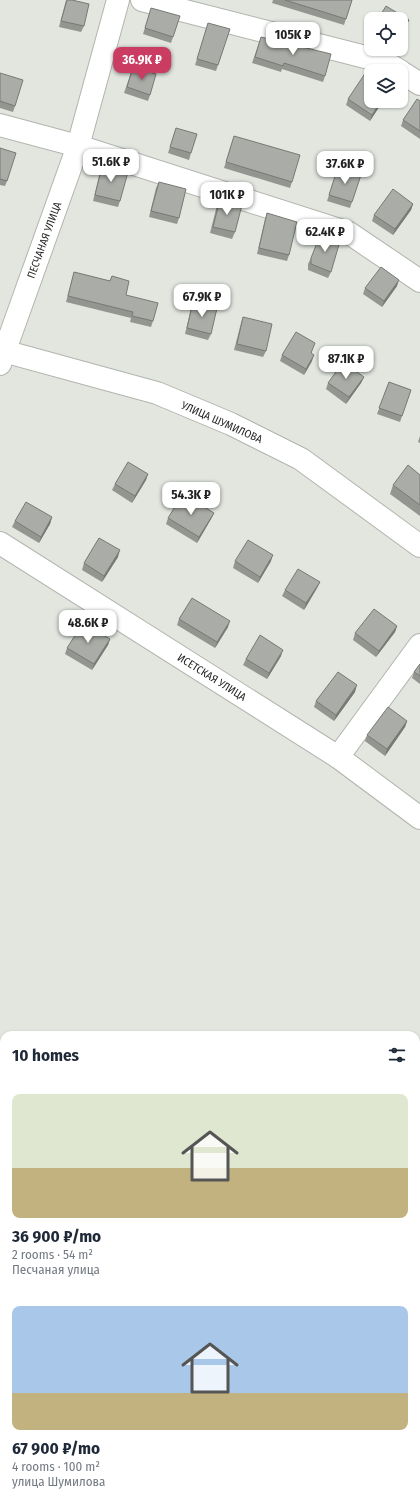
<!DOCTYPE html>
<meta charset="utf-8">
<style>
:root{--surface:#fff;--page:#f2f2f3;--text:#1f2937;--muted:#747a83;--accent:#cb3c63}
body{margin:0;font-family:"Fira Sans Condensed",sans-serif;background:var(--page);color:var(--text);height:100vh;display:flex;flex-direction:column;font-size:15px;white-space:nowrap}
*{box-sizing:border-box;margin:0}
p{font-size:13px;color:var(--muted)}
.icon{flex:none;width:22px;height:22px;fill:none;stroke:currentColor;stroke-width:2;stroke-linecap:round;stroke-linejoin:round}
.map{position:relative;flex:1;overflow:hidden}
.drawer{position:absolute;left:0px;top:1031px;width:420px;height:480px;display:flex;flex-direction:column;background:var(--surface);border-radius:12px 12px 0 0;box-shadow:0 1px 3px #0004}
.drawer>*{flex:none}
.controls{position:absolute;left:364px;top:12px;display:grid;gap:8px}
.controls a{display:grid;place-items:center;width:44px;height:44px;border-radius:8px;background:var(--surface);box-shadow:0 1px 3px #0004;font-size:20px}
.price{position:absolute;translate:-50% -34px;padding:0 9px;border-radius:8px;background:#fff;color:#222;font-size:13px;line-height:26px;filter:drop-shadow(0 1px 2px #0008)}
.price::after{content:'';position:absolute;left:50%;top:24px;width:12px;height:9px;margin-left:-6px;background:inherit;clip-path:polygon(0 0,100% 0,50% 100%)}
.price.active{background:var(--accent);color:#fff}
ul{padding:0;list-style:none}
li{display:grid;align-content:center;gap:8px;height:212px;padding:0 12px}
li span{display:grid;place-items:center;height:124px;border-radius:8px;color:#555}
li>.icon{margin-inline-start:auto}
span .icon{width:72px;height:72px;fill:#fffc;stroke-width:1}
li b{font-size:17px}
h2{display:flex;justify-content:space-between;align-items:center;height:48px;padding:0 12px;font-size:17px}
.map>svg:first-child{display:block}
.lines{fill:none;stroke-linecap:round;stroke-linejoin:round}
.minor-casing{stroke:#b1b5ae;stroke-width:24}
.minor{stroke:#fff;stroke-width:22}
.wall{fill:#929590}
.shaded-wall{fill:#777975}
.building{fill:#aaada7;stroke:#777975}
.labels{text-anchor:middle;stroke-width:3.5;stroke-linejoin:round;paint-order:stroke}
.street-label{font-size:11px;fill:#1f211e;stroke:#fff}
</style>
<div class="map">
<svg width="420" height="1511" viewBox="0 0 420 1511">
<rect width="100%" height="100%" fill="#e2e6df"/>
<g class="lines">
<defs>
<g id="minor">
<path d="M142 0 385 62 400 71"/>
<path d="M401 72 420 84"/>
<path d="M0 125 78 146 349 233 420 281"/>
<path d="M0 350 157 393 231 424 301 459 420 546"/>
<path d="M0 364 78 146 118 0"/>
<path d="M0 543 338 757 420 818"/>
<path d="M338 757 420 645"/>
</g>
</defs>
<use href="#minor" class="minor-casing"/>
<use href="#minor" class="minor"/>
</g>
<g class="wall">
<path d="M66 0 84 26 81 32 59 27Z"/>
<path d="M273 0H352L344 25 272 3Z"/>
<path d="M149 15 173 37 171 43 143 34Z"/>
<path d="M208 23 218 65 216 71 195 65Z"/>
<path d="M261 37 325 76 323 82 282 69 281 72 252 63Z"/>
<path d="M133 67 150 95 148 101 124 93Z"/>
<path d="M0 73 15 106 13 112 0 108Z"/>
<path d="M348 99 383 101 370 121 346 105Z"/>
<path d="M420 101V139L401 126 403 120Z"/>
<path d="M176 128 191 153 189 160 168 153Z"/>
<path d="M234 136 292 182 290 188 224 168Z"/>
<path d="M0 148 7 181 5 186 0 185Z"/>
<path d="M102 166 120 201 118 207 93 201 100 172Z"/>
<path d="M338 167 352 202 350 208 327 201Z"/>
<path d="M159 182 179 218 177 224 149 217 156 188Z"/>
<path d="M220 199 235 232 232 239 210 233 217 205Z"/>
<path d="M413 204 411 210 393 235 372 221 374 215Z"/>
<path d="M267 213 289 255 287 261 257 254 265 219Z"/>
<path d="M311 258 331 272 328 278 308 270V264Z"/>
<path d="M74 272 110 281 112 276 126 295 153 321 151 327 130 322 131 318 66 302 72 279Z"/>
<path d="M397 286 382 307 363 294 365 288Z"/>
<path d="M193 302 211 334 208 340 185 334 191 308Z"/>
<path d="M243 317 266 351 263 357 234 350 241 323Z"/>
<path d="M311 353 312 361 304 375 280 361 282 355Z"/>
<path d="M364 377 361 383 346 404 326 389 328 383Z"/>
<path d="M389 382 411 390 400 422 377 414Z"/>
<path d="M420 436V443L418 442Z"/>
<path d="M148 474 146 480 132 503 112 490 115 484Z"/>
<path d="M420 475V516L390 494 393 485Z"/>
<path d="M214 513 211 519 197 543 166 524 168 518Z"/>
<path d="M52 517 50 524 39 543 12 527 15 521Z"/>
<path d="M118 557 102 582 82 570 84 563Z"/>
<path d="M235 561H271L258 583 233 568Z"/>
<path d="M320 582 317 588 304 610 282 596 285 590Z"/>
<path d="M179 619 228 627 215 648 177 625Z"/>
<path d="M397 626 395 632 376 657 353 640 355 633Z"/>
<path d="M110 639 108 645 92 670 65 654 67 648Z"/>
<path d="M281 656 267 679 243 665 246 659Z"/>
<path d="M420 664V684L412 678 414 672Z"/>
<path d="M355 692 334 721 314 707 316 701Z"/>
<path d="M407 721 405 727 385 756 365 741 367 735Z"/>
</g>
<g class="shaded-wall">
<path d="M409 20 406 26 401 35V32Z"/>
<path d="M381 101H383L370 121 372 115Z"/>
<path d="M413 204 411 210 393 235 395 229Z"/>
<path d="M399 280 397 286 382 307 384 301Z"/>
<path d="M314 355 312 361 304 375 306 369Z"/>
<path d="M364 377 361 383 346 404 349 397Z"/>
<path d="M148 474 146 480 132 503 135 496Z"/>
<path d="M214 513 211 519 197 543 199 537Z"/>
<path d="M52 517 50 524 39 543 41 537Z"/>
<path d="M120 550 118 557 102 582 104 576Z"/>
<path d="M273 555 271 561 258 583 260 577Z"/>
<path d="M320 582 317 588 304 610 306 603Z"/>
<path d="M230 621 228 627 215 648 217 642Z"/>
<path d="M397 626 395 632 376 657 379 651Z"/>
<path d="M110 639 108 645 92 670 94 664Z"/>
<path d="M283 650 281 656 267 679 269 673Z"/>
<path d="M357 685 355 692 334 721 336 715Z"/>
<path d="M407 721 405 727 385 756 387 749Z"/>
</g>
<g class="building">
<path d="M67 0H72L89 4 84 26 61 21Z"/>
<path d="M285 0H352L346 19Z"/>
<path d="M386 6 409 20 401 32V19H378Z"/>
<path d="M151 8 180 16 173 37 145 28Z"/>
<path d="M208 23 230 29 218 65 197 59Z"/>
<path d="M261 37 331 54 325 76 284 63 283 66 255 57Z"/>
<path d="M133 67 156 74 150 95 127 87Z"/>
<path d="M368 69 371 71V101H381L372 115 348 99Z"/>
<path d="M0 73 23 80 15 106 0 101Z"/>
<path d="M417 99 420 101V131L403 120Z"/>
<path d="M176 128 197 134 191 153 170 147Z"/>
<path d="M234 136 300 155 292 182 226 162Z"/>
<path d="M0 148 16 153 7 181 0 179Z"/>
<path d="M102 166 128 172 120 201 95 195Z"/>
<path d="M338 167 361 175 352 202 329 195Z"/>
<path d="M159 182 186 189 179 218 151 211Z"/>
<path d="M393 189 413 204 395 229 374 215Z"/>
<path d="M220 199 242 205 235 232 213 227Z"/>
<path d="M267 213 297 222 289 255 259 248Z"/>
<path d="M321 233 340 241 331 272 311 264V258Z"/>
<path d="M381 267 399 280 384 301 365 288Z"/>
<path d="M74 272 110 281 112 276 129 281 126 295 158 303 153 321 132 316 133 312 68 296Z"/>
<path d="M193 302 217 308 211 334 187 328Z"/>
<path d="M243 317 272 324 266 351 237 344Z"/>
<path d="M296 332 315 343 311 353 314 355 306 369 282 355Z"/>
<path d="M343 362 364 377 349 397 328 383Z"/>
<path d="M389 382 411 390 402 416 379 408Z"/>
<path d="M128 462 148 474 135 496 115 484Z"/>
<path d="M408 465 420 475V505L393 485Z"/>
<path d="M183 494 214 513 199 537 168 518Z"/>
<path d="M26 502 52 517 41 537 15 521Z"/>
<path d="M99 538 120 550 104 576 84 563Z"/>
<path d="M248 540 273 555 260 577 235 561Z"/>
<path d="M298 569 320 582 306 603 285 590Z"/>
<path d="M192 598 230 621 217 642 179 619Z"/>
<path d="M374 609 397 626 379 651 355 633Z"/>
<path d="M83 623 110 639 94 664 67 648Z"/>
<path d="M260 635 283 650 269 673 246 659Z"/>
<path d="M420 664V676L414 672Z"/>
<path d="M338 672 357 685 336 715 316 701Z"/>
<path d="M388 707 407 721 387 749 367 735Z"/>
</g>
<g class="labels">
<g class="street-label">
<text transform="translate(44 240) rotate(-70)" y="4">ПЕСЧАНАЯ УЛИЦА</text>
<text transform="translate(222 422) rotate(24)" y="4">УЛИЦА ШУМИЛОВА</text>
<text transform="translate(212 677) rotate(32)" y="4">ИСЕТСКАЯ УЛИЦА</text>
</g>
</g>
</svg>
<div class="controls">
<a><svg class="icon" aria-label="locate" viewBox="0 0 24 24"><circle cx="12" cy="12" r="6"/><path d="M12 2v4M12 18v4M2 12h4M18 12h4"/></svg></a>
<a><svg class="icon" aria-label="layers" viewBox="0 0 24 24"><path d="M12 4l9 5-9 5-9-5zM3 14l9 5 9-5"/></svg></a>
</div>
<b class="price" style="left:293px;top:56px">105K ₽</b>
<b class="price active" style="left:142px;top:81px">36.9K ₽</b>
<b class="price" style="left:111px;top:183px">51.6K ₽</b>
<b class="price" style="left:345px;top:185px">37.6K ₽</b>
<b class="price" style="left:227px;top:216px">101K ₽</b>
<b class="price" style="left:325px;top:253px">62.4K ₽</b>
<b class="price" style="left:202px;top:318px">67.9K ₽</b>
<b class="price" style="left:346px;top:380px">87.1K ₽</b>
<b class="price" style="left:191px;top:516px">54.3K ₽</b>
<b class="price" style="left:88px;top:644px">48.6K ₽</b>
<section class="drawer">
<h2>10 homes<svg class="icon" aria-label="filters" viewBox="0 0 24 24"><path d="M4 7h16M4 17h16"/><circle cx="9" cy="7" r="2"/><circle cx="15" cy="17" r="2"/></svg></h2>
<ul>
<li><span style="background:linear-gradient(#dfe7d0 60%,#c2b280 0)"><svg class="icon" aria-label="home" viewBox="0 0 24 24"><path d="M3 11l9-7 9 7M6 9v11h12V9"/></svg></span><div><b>36 900 ₽/mo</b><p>2 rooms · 54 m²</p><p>Песчаная улица</p></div></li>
<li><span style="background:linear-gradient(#a9c7e8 70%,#c2b280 0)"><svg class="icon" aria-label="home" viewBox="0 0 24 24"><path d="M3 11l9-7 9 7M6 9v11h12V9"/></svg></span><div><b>67 900 ₽/mo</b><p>4 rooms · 100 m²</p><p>улица Шумилова</p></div></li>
</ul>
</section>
</div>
